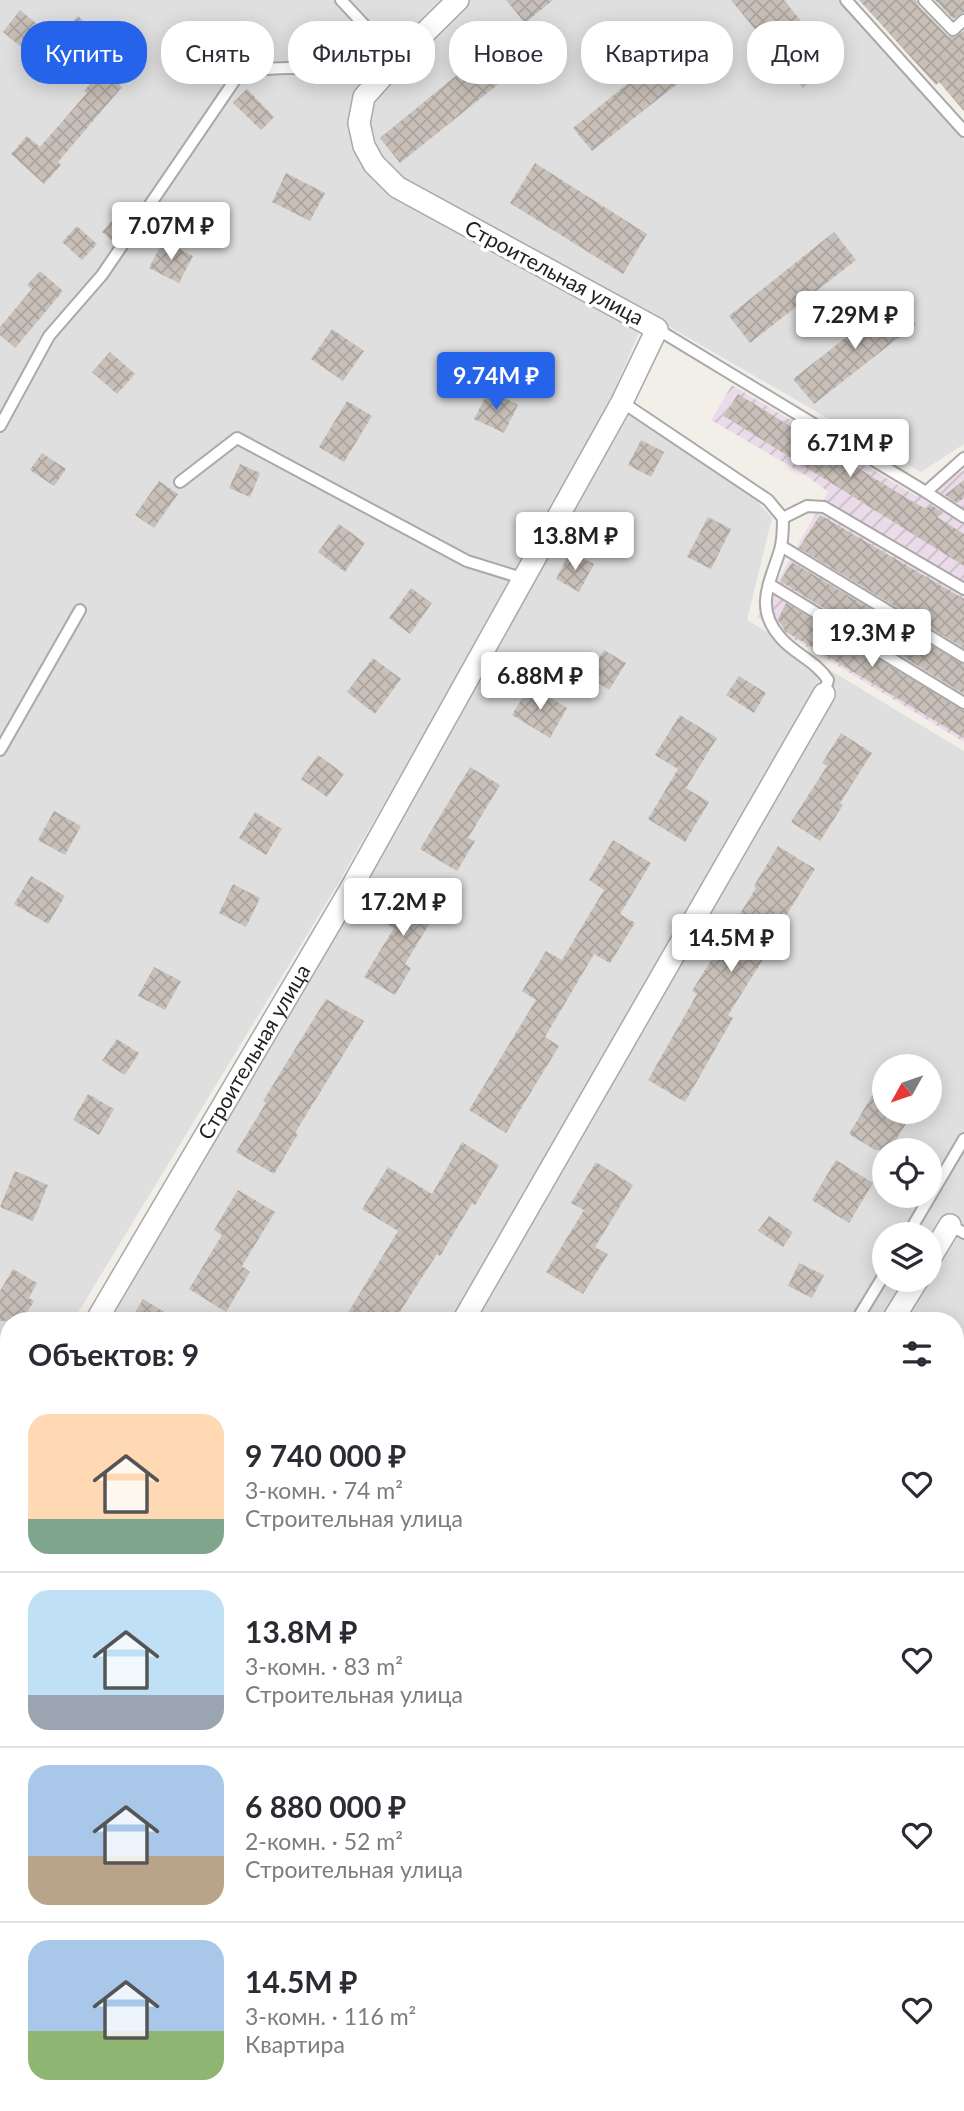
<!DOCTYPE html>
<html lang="ru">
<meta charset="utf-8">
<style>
:root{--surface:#fff;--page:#f2f2f3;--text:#2b2b33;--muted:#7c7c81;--line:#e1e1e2;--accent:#2563eb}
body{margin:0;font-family:Lato,sans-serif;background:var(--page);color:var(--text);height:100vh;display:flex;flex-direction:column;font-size:26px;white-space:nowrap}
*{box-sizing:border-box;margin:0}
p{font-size:23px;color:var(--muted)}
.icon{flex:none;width:38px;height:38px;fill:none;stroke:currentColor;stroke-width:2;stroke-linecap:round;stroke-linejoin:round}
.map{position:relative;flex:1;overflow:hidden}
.details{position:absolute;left:0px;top:1312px;width:964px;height:800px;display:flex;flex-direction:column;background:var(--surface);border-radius:28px 28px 0 0;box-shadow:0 4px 18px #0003}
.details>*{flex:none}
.guide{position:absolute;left:21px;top:21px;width:922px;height:63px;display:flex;gap:14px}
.needle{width:46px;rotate:230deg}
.fabs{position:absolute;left:872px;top:1054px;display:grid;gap:14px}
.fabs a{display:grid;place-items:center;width:70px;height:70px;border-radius:50%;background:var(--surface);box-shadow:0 4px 18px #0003;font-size:35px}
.price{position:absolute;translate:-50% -60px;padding:0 16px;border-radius:7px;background:#fff;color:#222;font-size:23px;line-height:46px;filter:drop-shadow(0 2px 4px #0008)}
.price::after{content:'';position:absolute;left:50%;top:42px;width:21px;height:16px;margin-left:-10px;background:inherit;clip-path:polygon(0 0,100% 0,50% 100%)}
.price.on{background:var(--accent);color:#fff}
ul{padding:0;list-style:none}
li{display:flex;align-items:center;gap:21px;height:175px;padding:0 28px}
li+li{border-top:2px solid var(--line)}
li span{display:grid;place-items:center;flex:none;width:196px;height:140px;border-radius:21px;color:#555}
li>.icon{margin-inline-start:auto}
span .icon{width:84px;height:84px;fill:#fffc;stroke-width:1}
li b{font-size:30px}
h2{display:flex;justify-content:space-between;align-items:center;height:84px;padding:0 28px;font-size:30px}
.chip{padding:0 24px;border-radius:28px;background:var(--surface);box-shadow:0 4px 18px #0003;font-size:24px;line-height:63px}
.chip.on{background:var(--accent);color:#fff}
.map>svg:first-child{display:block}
.residential{fill:#e0dfdf;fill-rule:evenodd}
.industrial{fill:url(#industrial-furrows)}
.grass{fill:#cdebb0}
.forest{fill:url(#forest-firs)}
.parking{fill:#e2e2e2}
.building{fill:url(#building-cross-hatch)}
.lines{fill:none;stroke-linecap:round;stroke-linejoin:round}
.lane-casing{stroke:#a9a9a9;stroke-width:14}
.street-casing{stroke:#a9a9a9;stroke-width:24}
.lane{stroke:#fff;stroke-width:10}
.street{stroke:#fff;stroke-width:21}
.labels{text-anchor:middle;stroke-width:7;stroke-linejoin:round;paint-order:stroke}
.street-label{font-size:21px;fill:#222;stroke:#fff}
</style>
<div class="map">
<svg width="964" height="2111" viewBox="0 0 964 2111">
<defs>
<pattern id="industrial-furrows" width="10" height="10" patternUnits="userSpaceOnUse" patternTransform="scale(1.75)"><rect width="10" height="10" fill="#ebdbe8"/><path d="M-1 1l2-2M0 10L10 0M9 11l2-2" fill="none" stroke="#c9bcc7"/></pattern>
<pattern id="forest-firs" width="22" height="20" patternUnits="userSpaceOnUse" patternTransform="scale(1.75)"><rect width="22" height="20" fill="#add19e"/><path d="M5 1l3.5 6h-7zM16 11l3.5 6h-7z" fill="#95b388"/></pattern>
<pattern id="building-cross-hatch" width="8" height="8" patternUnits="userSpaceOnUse" patternTransform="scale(1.75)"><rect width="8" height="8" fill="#c7bfb8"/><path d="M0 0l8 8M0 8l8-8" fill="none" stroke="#aba49e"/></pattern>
</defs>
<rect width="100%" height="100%" fill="#f2efe9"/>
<g class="residential">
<path d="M0 0H844L964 140V444L921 472 647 314 593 440 333 892 73 1321H9V1351L0 1346Z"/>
<path d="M629 414 757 501 772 518 747 620 964 751V2111H0V1429L6 1418 9 1419V2104H956V1321H107ZM884 1066H929V1111H884ZM884 1150H929V1195H884ZM884 1234H929V1279H884Z"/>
</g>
<path class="industrial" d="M732 385 916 496 964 470V742L757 617 828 492 807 476 711 420Z"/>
<path class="grass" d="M9 1468V1534L0 1550V1484Z"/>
<path class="forest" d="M0 1439 9 1443V1456L0 1472Z"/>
<g class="parking">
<path d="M6 1736 9 1738V1926L0 1941V1746Z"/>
<path d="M6 1987 9 1991V2058L0 2064V1991Z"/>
</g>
<g class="building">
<path d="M506 0H553L525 23Z"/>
<path d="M731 0H784L834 62 803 88Z"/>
<path d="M859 0H916L918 5 948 36 955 37 964 31V111L939 82 936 85Z"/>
<path d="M935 0H964V12L953 19Z"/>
<path d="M20 10 42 28 25 50 3 32Z"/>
<path d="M78 16 102 38 89 52 65 31Z"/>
<path d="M679 42 699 67 592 151 573 128Z"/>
<path d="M485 52 506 78 400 163 380 138Z"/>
<path d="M102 70 122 87 58 162 61 165 44 184 11 154 27 136 40 147 87 93 84 91Z"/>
<path d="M247 89 274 117 261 130 233 103Z"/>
<path d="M535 163 647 234 623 274 510 203Z"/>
<path d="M286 173 325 193 310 221 272 202Z"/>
<path d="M122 209 132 218 114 242 102 232Z"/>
<path d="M77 226 97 244 82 260 62 242Z"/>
<path d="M834 232 856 260 750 343 729 316Z"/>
<path d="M163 241 193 256 179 283 149 268Z"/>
<path d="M40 271 63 291 15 348 0 335V327L32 289 27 285Z"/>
<path d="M896 298 916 324 814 404 793 379Z"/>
<path d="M332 329 364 351 343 381 311 359Z"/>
<path d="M110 352 135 374 117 394 92 372Z"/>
<path d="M489 390 518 405 504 433 474 419Z"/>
<path d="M738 394 908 499 926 509 931 505 943 513 937 517 964 534V566L724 416Z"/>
<path d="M347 401 372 416 344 462 319 447Z"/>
<path d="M641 440 664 452 651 477 628 465Z"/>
<path d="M42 453 66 469 54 486 30 470Z"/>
<path d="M240 464 260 473 250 497 229 488Z"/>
<path d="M964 480V498L957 503 945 495Z"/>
<path d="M159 481 178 494 154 528 135 515Z"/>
<path d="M820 515 964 599V648L799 548Z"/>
<path d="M708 517 731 529 711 569 687 557Z"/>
<path d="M339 524 365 543 345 572 318 552Z"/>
<path d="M570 552 594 564 579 592 556 579Z"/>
<path d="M792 562 964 665V694L780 581Z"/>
<path d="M411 588 432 603 410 634 389 618Z"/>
<path d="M786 603 964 711V738L785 631 778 619Z"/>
<path d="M604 650 626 663 609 690 588 676Z"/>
<path d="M373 658 401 679 375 714 347 692Z"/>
<path d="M739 676 766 693 754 713 726 695Z"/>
<path d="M530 685 567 708 550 738 512 715Z"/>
<path d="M680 715 717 738 686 788 709 802 685 842 648 819 678 769 655 755Z"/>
<path d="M841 733 872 753 840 803 843 805 820 841 791 822 827 766 822 763Z"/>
<path d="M318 755 344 774 327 797 301 779Z"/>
<path d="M470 767 500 785 468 838 475 841 457 871 420 849Z"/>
<path d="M54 811 81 826 65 855 38 840Z"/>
<path d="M255 812 282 829 266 855 239 838Z"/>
<path d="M613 840 651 863 620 914 635 923 610 963 594 954 545 1037 559 1046 506 1133 469 1110 536 1000 522 991 546 951 562 960 604 890 589 880Z"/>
<path d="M778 846 815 869 779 927 782 929 728 1015 733 1018 685 1102 648 1080 697 994 692 991 756 888 754 886Z"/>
<path d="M31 876 65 896 48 924 14 904Z"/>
<path d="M408 883 442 903 405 964 411 968 395 995 364 977 394 928 384 923Z"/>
<path d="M233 884 260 898 246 927 219 913Z"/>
<path d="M154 967 181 981 165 1010 138 996Z"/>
<path d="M326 999 364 1021 295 1133 298 1134 274 1174 236 1152 266 1103 263 1101Z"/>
<path d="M117 1039 139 1053 125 1075 102 1061Z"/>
<path d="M88 1094 114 1109 99 1135 73 1120Z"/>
<path d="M873 1094 884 1100V1111H901L910 1117 890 1150H875L849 1134Z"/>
<path d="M462 1142 499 1165 475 1205 472 1203 440 1256 437 1254 394 1321H343L398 1231 362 1209 388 1167 432 1194Z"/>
<path d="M836 1160 873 1183 849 1223 812 1200Z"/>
<path d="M596 1162 633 1185 595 1247 608 1254 583 1294 546 1272 584 1210 571 1203Z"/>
<path d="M15 1171 48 1185 33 1221 0 1207Z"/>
<path d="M238 1190 275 1212 242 1266 250 1272 226 1312 189 1289 222 1235 214 1230Z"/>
<path d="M769 1216 793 1232 783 1247 758 1231Z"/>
<path d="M799 1263 824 1275 812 1298 788 1286Z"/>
<path d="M13 1269 37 1283 29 1298 34 1301 22 1321H0V1291Z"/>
<path d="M143 1299 179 1321H130Z"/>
</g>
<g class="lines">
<defs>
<g id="lane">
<path d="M341 0 397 60"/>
<path d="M846 0 964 131"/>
<path d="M924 0 953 30 964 20"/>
<path d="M657 329 926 492 964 517"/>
<path d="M622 402 768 500 783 518 807 506 824 507 964 589"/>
<path d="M0 426 49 336 102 275 239 74C275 63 343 69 379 78"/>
<path d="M180 482 237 438 467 561 525 579"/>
<path d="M926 492 964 458"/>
<path d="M783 518C783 528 783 540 780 550 770 583 754 607 780 637 794 654 816 661 828 680L824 694"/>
<path d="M781 546 964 657"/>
<path d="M769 584 964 703"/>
<path d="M0 750 80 610"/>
<path d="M950 1225 964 1233"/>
<path d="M908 1234 964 1139"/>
<path d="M856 1321 884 1275"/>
<path d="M956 1360 964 1350"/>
<path d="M956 1504C963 1516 964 1538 956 1549"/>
<path d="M956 1639 964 1638"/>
<path d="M0 1722 9 1707"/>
<path d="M956 1768 964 1777"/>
<path d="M956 1988 964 1993"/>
<path d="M956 2098 964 2103"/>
<path d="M779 2104 792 2111"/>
<path d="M159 2111 164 2104"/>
<path d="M290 2111 294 2104"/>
<path d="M504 2111 509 2104"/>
<path d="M754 2111 770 2104"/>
</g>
<g id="street">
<path d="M929 1260 950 1225"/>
<path id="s1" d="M96 1321 350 890 622 402 657 329 397 187 374 164 364 146 359 123 364 97 397 60 458 0"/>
<path d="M463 1321 824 694"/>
<path d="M892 1321 918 1279"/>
<path d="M0 1404 9 1409"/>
<path d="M956 1923 964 1927"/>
<path d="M444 2111 449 2104"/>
</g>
</defs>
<use href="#lane" class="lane-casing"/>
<use href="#street" class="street-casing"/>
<use href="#lane" class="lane"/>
<use href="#street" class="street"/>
</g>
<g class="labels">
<g class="street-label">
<text transform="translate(554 273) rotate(28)" y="7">Строительная улица</text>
<text dy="7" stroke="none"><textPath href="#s1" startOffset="312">Строительная улица</textPath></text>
</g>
</g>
</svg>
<div class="fabs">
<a><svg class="needle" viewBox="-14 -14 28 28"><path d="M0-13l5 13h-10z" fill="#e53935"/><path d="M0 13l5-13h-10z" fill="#7c7c81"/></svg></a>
<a><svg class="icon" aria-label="locate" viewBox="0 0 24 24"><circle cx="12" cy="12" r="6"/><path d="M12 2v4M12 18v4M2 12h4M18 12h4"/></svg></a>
<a><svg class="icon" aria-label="layers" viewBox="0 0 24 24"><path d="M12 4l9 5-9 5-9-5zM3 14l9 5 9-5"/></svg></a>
</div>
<b class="price" style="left:171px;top:262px">7.07M ₽</b>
<b class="price" style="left:855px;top:351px">7.29M ₽</b>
<b class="price on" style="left:496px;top:412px">9.74M ₽</b>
<b class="price" style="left:850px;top:479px">6.71M ₽</b>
<b class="price" style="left:575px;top:572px">13.8M ₽</b>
<b class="price" style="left:872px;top:669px">19.3M ₽</b>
<b class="price" style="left:540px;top:712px">6.88M ₽</b>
<b class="price" style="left:403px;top:938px">17.2M ₽</b>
<b class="price" style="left:731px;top:974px">14.5M ₽</b>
<div class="guide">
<a class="chip on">Купить</a>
<a class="chip">Снять</a>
<a class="chip">Фильтры</a>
<a class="chip">Новое</a>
<a class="chip">Квартира</a>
<a class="chip">Дом</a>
</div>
<section class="details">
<h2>Объектов: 9<svg class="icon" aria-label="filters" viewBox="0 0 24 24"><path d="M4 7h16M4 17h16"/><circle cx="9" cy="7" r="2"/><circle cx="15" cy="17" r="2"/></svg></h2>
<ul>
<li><span style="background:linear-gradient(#ffd9b3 75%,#7fa58c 0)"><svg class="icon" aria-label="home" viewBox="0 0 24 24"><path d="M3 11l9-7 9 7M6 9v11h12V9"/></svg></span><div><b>9 740 000 ₽</b><p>3-комн. · 74 m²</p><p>Строительная улица</p></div><svg class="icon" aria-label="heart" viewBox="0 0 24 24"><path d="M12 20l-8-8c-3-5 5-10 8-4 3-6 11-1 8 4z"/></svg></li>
<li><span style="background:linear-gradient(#bfe0f5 75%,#9aa5b1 0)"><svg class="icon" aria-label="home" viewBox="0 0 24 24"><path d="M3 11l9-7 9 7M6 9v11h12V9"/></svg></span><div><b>13.8M ₽</b><p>3-комн. · 83 m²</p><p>Строительная улица</p></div><svg class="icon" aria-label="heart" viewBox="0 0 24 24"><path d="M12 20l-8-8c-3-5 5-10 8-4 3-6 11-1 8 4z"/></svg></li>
<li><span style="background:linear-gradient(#a9c7e8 65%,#b9a48a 0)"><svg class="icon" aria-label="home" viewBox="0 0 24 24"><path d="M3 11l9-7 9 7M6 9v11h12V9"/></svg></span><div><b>6 880 000 ₽</b><p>2-комн. · 52 m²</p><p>Строительная улица</p></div><svg class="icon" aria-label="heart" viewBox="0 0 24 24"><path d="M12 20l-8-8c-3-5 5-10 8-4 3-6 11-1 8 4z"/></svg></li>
<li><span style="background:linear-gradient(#a9c7e8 65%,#8fb573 0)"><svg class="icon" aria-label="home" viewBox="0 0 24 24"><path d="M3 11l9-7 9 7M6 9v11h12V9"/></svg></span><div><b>14.5M ₽</b><p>3-комн. · 116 m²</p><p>Квартира</p></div><svg class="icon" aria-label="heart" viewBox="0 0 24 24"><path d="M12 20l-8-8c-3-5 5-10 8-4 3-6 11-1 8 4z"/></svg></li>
</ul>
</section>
</div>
